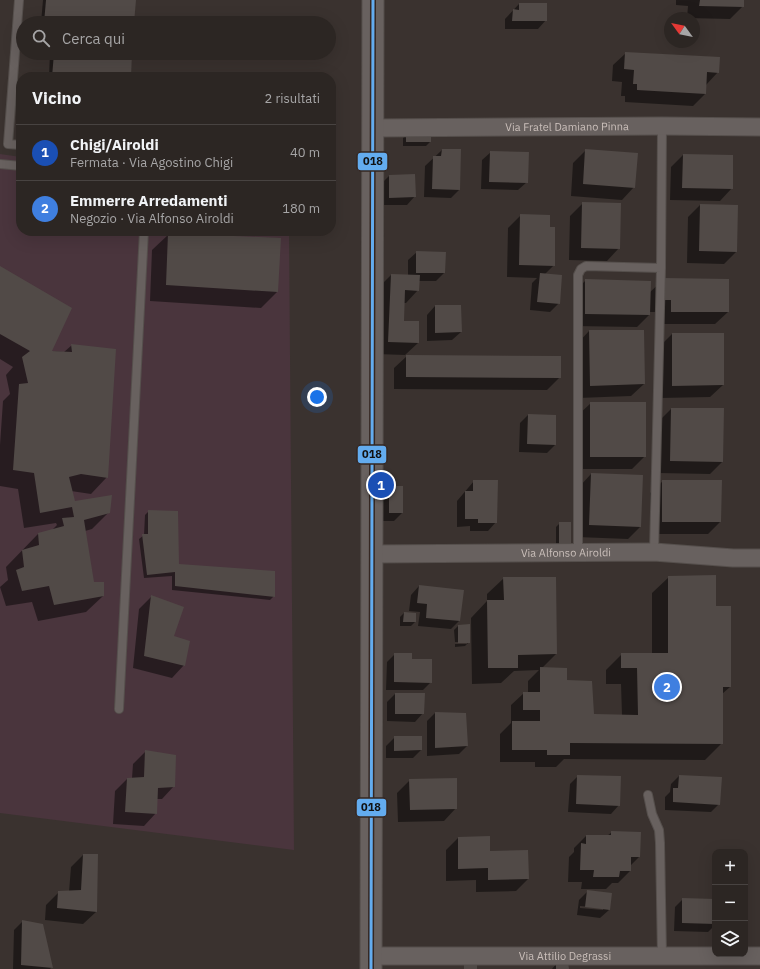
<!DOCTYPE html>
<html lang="it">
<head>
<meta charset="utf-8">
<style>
	body { margin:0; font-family:"IBM Plex Sans",sans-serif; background:#342e2b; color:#f1f3f6 }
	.controls { position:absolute; right:12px; bottom:12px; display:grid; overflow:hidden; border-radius:8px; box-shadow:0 4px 16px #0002 }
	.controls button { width:36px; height:36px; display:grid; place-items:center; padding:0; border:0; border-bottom:1px solid #484341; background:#2c2623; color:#f1f3f6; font:20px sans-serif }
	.compass { position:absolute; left:664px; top:12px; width:36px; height:36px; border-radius:50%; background:#2c2623; box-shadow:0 4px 16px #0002; rotate:303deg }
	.you { position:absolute; left:317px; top:397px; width:14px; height:14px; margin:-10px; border:3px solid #fff; border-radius:50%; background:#1a73e8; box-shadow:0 0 0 6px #1a73e833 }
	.badge { display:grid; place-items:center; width:26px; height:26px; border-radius:50%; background:#988e89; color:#fff; font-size:13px; font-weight:700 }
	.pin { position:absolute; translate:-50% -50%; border:2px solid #fff; box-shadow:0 1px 4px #0006 }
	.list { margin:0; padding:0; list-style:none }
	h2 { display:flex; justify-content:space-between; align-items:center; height:52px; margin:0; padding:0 16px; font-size:17px }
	h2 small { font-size:13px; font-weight:400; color:#a6a5a6 }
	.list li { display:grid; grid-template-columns:26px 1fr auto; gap:12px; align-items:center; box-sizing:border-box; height:56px; padding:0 16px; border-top:1px solid #484341 }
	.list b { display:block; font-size:15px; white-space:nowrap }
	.list p { margin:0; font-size:13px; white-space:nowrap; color:#a6a5a6 }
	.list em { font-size:13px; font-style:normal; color:#a6a5a6 }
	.icon { flex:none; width:22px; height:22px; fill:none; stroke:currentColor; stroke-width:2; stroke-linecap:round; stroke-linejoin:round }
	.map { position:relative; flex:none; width:760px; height:969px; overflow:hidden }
	.search { position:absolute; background:#2c2623; box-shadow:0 4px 16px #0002; left:16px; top:16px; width:320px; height:44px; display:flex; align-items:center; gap:10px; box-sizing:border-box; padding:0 14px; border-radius:22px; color:#a6a5a6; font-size:15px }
	.panel { position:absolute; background:#2c2623; box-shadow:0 4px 16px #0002; left:16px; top:72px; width:320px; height:164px; border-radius:16px }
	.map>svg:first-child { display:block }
	.green { fill:#4a353d }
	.shadow { fill:#0007; fill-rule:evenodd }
	.building { fill:#514a47 }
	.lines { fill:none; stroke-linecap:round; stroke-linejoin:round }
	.service-casing { stroke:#554f4c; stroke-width:10 }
	.minor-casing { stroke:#554f4c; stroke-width:19 }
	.tertiary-casing { stroke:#554f4c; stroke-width:23 }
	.service { stroke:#68615f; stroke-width:8 }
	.minor { stroke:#68615f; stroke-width:17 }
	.tertiary { stroke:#68615f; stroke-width:21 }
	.bus-1-casing { stroke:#352722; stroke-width:6 }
	.bus-1 { stroke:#63acef; stroke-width:3 }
	.labels { text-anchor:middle; stroke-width:4; stroke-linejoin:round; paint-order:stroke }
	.street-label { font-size:11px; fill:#cabfba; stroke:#352722 }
	.line-badge { stroke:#352722; stroke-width:1.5 }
	.pale-badge-label { font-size:11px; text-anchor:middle; font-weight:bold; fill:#111 }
</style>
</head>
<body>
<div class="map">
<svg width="760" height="969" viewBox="0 0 760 969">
	<rect width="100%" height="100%" fill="#3a322f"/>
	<path class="green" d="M0 154 21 157V231H289L294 850 0 813Z"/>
	<path class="shadow" d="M43 0H135L133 23H41Z
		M676 0H743V6L730 19 687 18 688 6 676 5Z
		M519 4 546 20 538 29H505V19Z
		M50 53H131L130 77H49Z
		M626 53 718 72 706 85 705 94 693 106 625 102V96H621L622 82 612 81 613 65Z
		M407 134H430V142L426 146H403V138Z
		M442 150 459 190 451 198 424 197 425 166Z
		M586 150 634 187 622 200 571 196 573 163Z
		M491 152 527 182 518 190 481 189 482 160Z
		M683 155 732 188 720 201 670 200 671 167Z
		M389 176 415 196 407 205H381V184Z
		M583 203 619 248 607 261 569 260 570 216Z
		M700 205 736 252 724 264 687 263 688 217Z
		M521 215 549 228 554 265 544 275 559 303 550 312 530 310 532 283 537 278 507 277 508 228Z
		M169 234 277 292 261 308 150 301 152 250Z
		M417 252 444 273 436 281H418V290L406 303H404L403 322 418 343 405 355 376 354 379 287 391 275H408V260Z
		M0 268 50 351 64 352 72 345 107 477 91 494 71 491 74 502 109 512 92 529 85 531 93 583 103 596 86 612 38 621 32 602 6 606 0 587 8 580 6 567 38 534 51 531 57 525 56 523 24 528 18 489 0 486V445L3 401 10 394 6 375 13 367 0 359Z
		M664 279 728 312 715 324H659V312H649V315L637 327 573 326V293L586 280 649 293Z
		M435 306 461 332 452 340 427 341V315Z
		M589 331 644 384 631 396 578 398 577 344Z
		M672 334 723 385 710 397 660 398V346Z
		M407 356 560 377 547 390 394 389V368Z
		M591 403 645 456 632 469H578V415Z
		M671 409 722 462 710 474 658 473 659 421Z
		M528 415 555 445 547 453 519 452 520 423Z
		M591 474 640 527 628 539 577 537 579 487Z
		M474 481 496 522 488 531H470V526L457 527V501Z
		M663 481H721L720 522 708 534H650V493Z
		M389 487H402V513L394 521H381V495Z
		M149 511 178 565 274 596 270 600 172 590V576L144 578 139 539 144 535 145 515Z
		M560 523 570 544 556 548V527Z
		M669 577 715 607 730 687 722 694V743L705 760 564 759 556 767H535V762H500V734L511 723V705L524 693H528V681L539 670 514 671 501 683 472 684 471 618 487 601V594L504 578 556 654 541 669 566 681 593 715H622L621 684H606V670L622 654H652V593Z
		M419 586 463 591 459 621 451 629 418 626 420 612 409 611 411 595Z
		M151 597 173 637 184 665 172 678 133 668 139 609Z
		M404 613 415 622 411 626H400V617Z
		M458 626H469V642L465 646 455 647V644H467V642H455L454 630Z
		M395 654 411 660 431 682 423 690H386L387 662Z
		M395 694 423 713 415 722 387 721V702Z
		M435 713 467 746 459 754 427 756V721Z
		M395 737 421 750 413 758H386V746Z
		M146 751 174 786 162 799H157L156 813 144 826 113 824 115 791 127 779 132 778 133 764Z
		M578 776 619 805 611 814 568 812 570 784Z
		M679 776 719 804 711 812 665 810V797L670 792 671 784Z
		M410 780 456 808 444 821 398 822 397 793Z
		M612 832 639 857 630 866V871L618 883H612L606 889H581L582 882H568L569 857 574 852V848L586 836H607Z
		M458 838 489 852 528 879 516 891 476 892V880L446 881V850Z
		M83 855 96 912 83 924 45 920 46 905 59 892H69L71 867Z
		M587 892 609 910 600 918 577 915 579 900ZM580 906 603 908V910L580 908Z
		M683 899 715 900V925L708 932 674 931 675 907Z
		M22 922 52 967 50 969H13L14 930Z
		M556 964 568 969H552Z"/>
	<path class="building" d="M46 0H136L134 23H44Z
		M700 0H744V7L699 6Z
		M519 3H547V21H512L513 9 519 10Z
		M625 52 720 57 719 73 707 72 706 94 637 90V84H633L634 70 624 69Z
		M54 53H132L131 77H52Z
		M406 133H431V142H406Z
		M442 149H461L460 190 432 189 433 156H441Z
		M585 149 638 153 635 188 583 184Z
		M490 151 529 152 528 183 489 182Z
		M683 154 733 155V189L682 188Z
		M415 174 416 197 389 198V175Z
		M582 202 621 203 620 249 581 248Z
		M700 204 738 205 737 252 699 251Z
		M520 214 550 215V227H555V266L519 265Z
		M168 233 281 238 278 292 166 285Z
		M416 251 446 252 445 273H416Z
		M0 266 72 308 52 351 72 352 71 344 116 349 108 478 81 474 69 477 75 501 112 495 110 513 84 520 94 582H104V596L54 605 49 586 22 591 16 570 24 567 22 550 39 545 38 533 64 526 62 518 74 517 72 507 40 513 34 473 13 470 19 384 28 383 22 357 30 351 0 334Z
		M540 273 562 275 560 304 537 302Z
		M391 274 420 275 419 291 405 290 404 321H419V343L388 342Z
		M663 278 729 279V312H671V300H663Z
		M585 279 651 281 650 315 585 314Z
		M435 305H461L462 332 435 333Z
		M589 330H644L645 384 590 386Z
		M672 333H724V385L672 386Z
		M406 355 561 356V378L406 377Z
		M590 402H646V457H590Z
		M671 408H724L723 462 670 461Z
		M528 414 556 415V445L527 444Z
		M591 473 643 475 641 527 589 525Z
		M473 480H498L497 523H478V519H465V491H473Z
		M662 480H722L721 522H662Z
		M389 486H403V513H389Z
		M148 510 178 511 179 564 275 571V597L175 586V572L147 575 142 534H148Z
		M559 522H571V545H559Z
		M716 575V606H731V687H723V744L570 743V755H547V750H512V721H540V710H523V692H540V667L567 668V680L592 681 594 714 638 715 637 668H621V653H668V576Z
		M503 577H556L557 654 518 655V668H488L487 600H504Z
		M419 585 464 590 460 621 426 618 427 604 417 603Z
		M151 595 184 607 174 636 190 641 185 666 144 656Z
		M404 612 416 613V622H403Z
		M470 624V643H458V625Z
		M394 653H412V659H432V683L394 682Z
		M395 693H425L424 714H395Z
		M435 712 466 713 468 746 435 748Z
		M394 736H422V750L394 751Z
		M145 750 176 755 175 787 158 788 157 814 125 812 127 778 144 777Z
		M577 775 621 776 620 806 576 804Z
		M679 775 722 777 720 805 673 802V788H678Z
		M457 778V809L410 810 409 779Z
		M611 831 641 832 640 857H631V871H620L619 877H593L594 870H580L581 843 586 844V835H611Z
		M490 836V851L528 850 529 879 488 880V868L458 869V837Z
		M83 854H98L97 912 57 908 58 891 81 890Z
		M587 890 612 893 610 910 585 907Z
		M682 898 715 899V924L682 923Z
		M22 920 43 924 53 968 21 965Z
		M568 962 569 969H556V963Z
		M464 964H477V969H464Z"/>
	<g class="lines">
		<g class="service-casing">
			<path id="service" d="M19 0 8 144 21 145
				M0 164 21 166
				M578 552V275L581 269 586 266 661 268
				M654 552 661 268 662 126
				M119 709 144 231
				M648 795 652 814 659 830 660 843 662 956"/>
		</g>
		<g class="minor-casing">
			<g id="minor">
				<path id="s1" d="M374 128 662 126 760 127"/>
				<path id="s2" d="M372 554 654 552 733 558H760"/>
				<path id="s3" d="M371 956H760"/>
			</g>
		</g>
		<g class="tertiary-casing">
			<path id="tertiary" d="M371 969 373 0"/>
		</g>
		<use href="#service" class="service"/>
		<use href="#minor" class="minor"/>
		<use href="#tertiary" class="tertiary"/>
		<g class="bus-1-casing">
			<path id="bus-1" d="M371 969 373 0"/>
		</g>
		<use href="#bus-1" class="bus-1"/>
	</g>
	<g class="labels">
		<g class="street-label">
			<text dy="4" stroke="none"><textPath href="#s1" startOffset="193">Via Fratel Damiano Pinna</textPath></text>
			<text dy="4" stroke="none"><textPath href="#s2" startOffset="194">Via Alfonso Airoldi</textPath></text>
			<text dy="4" stroke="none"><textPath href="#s3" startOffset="194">Via Attilio Degrassi</textPath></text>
		</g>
	</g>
	<g class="line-badge">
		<rect x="357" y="152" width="31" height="19" rx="4" fill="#63acef"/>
		<rect x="357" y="445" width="30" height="19" rx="4" fill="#63acef"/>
		<rect x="356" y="798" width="31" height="19" rx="4" fill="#63acef"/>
	</g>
	<g class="pale-badge-label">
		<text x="373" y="165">018</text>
		<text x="372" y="458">018</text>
		<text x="371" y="811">018</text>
	</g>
</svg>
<div class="controls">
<button>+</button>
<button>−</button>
<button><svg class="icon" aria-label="layers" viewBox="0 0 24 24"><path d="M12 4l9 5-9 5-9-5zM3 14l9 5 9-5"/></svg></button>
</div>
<svg class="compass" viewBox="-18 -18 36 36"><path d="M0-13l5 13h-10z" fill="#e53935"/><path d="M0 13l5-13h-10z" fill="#a6a5a6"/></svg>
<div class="you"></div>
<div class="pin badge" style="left:381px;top:485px;background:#1a4fb4">1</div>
<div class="pin badge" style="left:667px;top:687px;background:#3f7fe0">2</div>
<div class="search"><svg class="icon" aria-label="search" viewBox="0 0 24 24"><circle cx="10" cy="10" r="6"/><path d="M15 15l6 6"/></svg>Cerca qui</div>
<section class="panel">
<h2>Vicino<small>2 risultati</small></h2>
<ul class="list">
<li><span class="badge" style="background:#1a4fb4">1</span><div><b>Chigi/Airoldi</b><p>Fermata · Via Agostino Chigi</p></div><em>40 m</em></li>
<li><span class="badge" style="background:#3f7fe0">2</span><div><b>Emmerre Arredamenti</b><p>Negozio · Via Alfonso Airoldi</p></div><em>180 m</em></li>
</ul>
</section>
</div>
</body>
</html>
